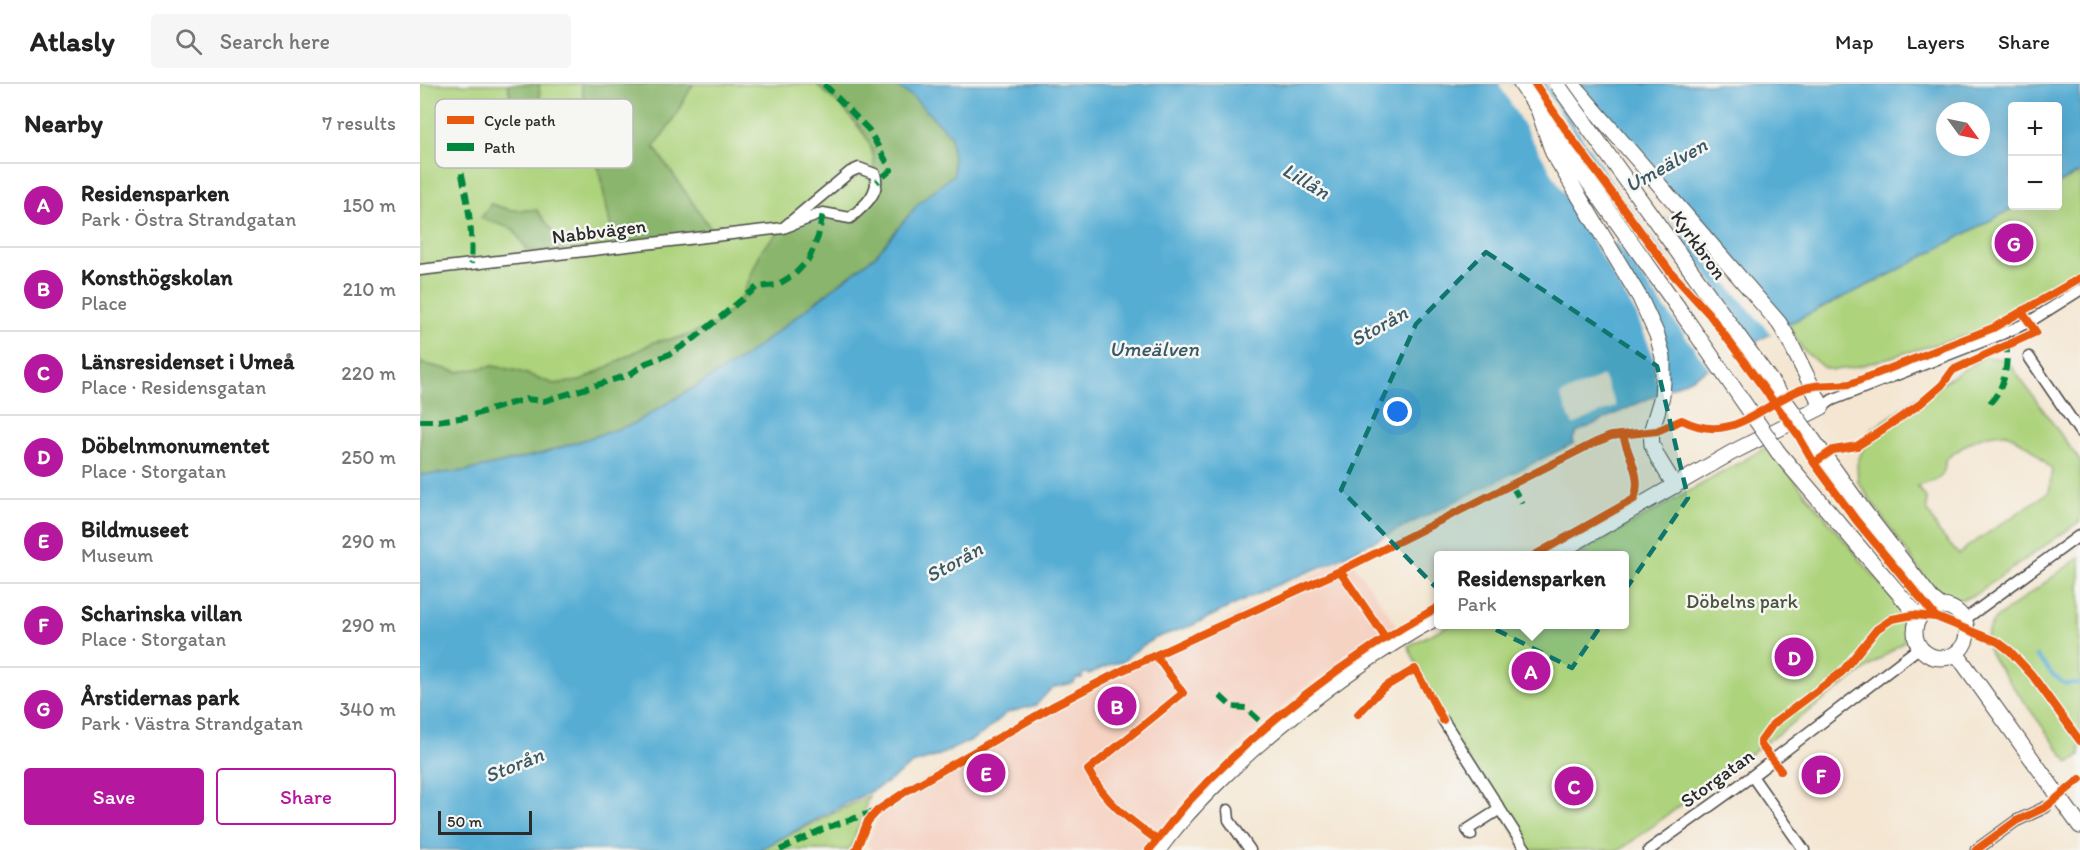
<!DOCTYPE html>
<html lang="en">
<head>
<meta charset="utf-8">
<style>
	body { margin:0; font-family:Itim,sans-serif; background:#f6f6f6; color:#222 }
	.controls { position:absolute; right:18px; top:18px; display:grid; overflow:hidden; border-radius:6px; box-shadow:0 6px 24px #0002 }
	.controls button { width:54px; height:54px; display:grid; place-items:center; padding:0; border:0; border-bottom:2px solid #e0e0e0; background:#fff; color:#222; font:30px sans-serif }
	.compass { position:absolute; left:1516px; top:18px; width:54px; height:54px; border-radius:50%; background:#fff; box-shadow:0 6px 24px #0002; rotate:123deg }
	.scale { position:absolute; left:18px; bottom:15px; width:94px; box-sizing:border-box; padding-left:6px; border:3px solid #2b2b2b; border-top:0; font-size:16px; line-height:21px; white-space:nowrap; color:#2b2b2b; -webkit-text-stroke:4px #f6f6f2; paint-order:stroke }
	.you { position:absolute; left:978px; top:328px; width:21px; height:21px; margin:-15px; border:4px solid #fff; border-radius:50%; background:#1a73e8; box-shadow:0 0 0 9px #1a73e833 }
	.badge { display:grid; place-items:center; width:39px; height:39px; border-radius:50%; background:#b5179e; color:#fff; font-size:20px; font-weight:700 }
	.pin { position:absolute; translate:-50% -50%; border:3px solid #fff; box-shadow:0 2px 6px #0006 }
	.popup { position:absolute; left:1014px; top:467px; width:195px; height:78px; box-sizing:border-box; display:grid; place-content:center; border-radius:6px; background:#fff; filter:drop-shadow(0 2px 4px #0005); font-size:20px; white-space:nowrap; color:#767676 }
	.popup b { font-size:22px; color:#222 }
	.popup::after { content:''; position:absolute; left:50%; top:100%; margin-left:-12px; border:12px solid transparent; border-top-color:#fff }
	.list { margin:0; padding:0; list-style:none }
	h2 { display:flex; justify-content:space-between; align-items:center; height:78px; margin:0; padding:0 24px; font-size:26px }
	h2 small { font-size:20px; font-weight:400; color:#767676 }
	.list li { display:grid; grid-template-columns:39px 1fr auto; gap:18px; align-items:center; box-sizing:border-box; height:84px; padding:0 24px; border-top:2px solid #e0e0e0 }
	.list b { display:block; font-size:22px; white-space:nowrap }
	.list p { margin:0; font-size:20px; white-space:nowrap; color:#767676 }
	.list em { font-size:20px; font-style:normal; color:#767676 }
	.actions { display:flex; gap:12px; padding:18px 24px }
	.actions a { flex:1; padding:14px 0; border:2px solid #b5179e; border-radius:6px; text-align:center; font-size:21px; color:#b5179e }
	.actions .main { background:#b5179e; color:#fff }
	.icon { flex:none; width:33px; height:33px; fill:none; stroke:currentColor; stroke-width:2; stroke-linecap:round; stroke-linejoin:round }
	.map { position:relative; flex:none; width:1660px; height:766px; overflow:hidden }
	header { display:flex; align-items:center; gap:36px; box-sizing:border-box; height:84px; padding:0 30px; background:#fff; border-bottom:2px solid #e0e0e0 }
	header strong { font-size:28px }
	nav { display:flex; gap:33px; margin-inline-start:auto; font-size:21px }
	.search { width:420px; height:54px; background:#f6f6f6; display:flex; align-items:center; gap:15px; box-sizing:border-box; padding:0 21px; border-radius:6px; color:#767676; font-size:22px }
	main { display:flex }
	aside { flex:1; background:#fff }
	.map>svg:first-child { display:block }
	.built { fill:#f5d2c2 }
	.green { fill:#add37c; stroke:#6c7f54; stroke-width:1.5; fill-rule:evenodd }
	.forest { fill:#8ab56c; stroke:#5a704c; stroke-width:1.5 }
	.water { fill:#57add4; stroke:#416c80; stroke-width:1.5; fill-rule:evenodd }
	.pier { fill:#f4e6d1 }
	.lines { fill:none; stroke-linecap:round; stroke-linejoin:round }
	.stream { stroke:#57add4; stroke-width:4 }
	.street-casing { stroke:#494744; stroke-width:13 }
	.secondary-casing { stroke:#494744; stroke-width:17 }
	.street { stroke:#fff; stroke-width:10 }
	.secondary { stroke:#fff; stroke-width:15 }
	.secondary-bridge-casing { stroke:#494744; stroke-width:17; stroke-linecap:butt }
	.secondary-bridge { stroke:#fff; stroke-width:15 }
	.quiet { stroke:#00873e; stroke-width:6; stroke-dasharray:12 6; stroke-linecap:butt }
	.cycleway-casing { stroke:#f6f6f2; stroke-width:11 }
	.cycleway { stroke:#e8590c; stroke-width:8 }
	.marked { fill:#0f766e; fill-opacity:0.2; stroke:#0f766e; stroke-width:4.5; stroke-dasharray:12 8; stroke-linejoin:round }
	.labels { text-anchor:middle; stroke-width:5; stroke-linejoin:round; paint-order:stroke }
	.street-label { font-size:20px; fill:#2b2b2b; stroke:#f6f6f2 }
	.park-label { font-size:20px; fill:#4c553f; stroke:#f6f6f2 }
	.water-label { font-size:21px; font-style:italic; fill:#3a5866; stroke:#f6f6f2 }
	.key { fill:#f6f6f2; stroke:#b9b9b6; stroke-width:1.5 }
	.key-label { font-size:16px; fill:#2b2b2b }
</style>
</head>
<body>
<header>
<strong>Atlasly</strong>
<div class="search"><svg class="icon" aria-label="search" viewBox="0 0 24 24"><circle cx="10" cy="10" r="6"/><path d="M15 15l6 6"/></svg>Search here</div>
<nav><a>Map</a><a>Layers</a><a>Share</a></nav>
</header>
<main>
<aside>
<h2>Nearby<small>7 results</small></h2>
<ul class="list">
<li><span class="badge">A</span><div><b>Residensparken</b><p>Park · Östra Strandgatan</p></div><em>150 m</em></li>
<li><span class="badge">B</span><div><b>Konsthögskolan</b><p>Place</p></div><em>210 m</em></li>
<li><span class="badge">C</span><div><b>Länsresidenset i Umeå</b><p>Place · Residensgatan</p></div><em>220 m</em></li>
<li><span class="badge">D</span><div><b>Döbelnmonumentet</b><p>Place · Storgatan</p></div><em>250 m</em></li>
<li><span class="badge">E</span><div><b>Bildmuseet</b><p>Museum</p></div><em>290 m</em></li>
<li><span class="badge">F</span><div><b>Scharinska villan</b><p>Place · Storgatan</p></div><em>290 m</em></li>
<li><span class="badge">G</span><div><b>Årstidernas park</b><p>Park · Västra Strandgatan</p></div><em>340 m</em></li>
</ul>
<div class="actions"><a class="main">Save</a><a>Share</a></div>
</aside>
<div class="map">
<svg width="1660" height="766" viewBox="0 0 1660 766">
	<rect width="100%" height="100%" fill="#f6f6f2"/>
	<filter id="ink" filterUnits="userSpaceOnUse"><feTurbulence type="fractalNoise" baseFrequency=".0167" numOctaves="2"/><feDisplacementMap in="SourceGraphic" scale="12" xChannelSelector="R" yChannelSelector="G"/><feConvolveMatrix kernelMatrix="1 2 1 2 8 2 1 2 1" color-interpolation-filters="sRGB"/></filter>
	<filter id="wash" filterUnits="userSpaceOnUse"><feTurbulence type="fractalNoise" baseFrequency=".008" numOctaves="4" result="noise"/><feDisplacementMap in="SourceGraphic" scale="24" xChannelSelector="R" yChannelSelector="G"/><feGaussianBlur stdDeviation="1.35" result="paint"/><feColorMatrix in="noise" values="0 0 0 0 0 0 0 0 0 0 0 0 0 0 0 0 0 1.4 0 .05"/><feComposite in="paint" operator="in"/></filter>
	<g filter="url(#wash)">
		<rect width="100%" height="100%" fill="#f4e6d1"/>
		<path class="built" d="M928 472 978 543 882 605 766 713 726 766H451L447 760 464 720 534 678Z"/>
		<path class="green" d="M0 0H88L93 28 118 53 121 36 119 0H161L195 163 233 63 252 37 273 0H396L424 25 450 58 456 75 455 90 443 123 332 192 321 215 296 240 263 253 234 258 161 297 134 300 98 287 73 282 39 288 0 279ZM71 120 90 126 108 167 93 145Z
			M1660 88V192L1573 244 1432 284 1412 286 1403 283 1383 266 1368 240 1471 190 1597 122H1638V100Z
			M1565 273 1582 275 1592 283 1660 377V437L1554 511C1537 518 1526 519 1512 504L1438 398 1437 380 1450 347 1495 315ZM1586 349 1610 363 1632 386C1630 394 1631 400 1629 408L1547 463 1539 471 1519 448 1507 425V415L1497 402C1512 396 1526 399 1525 376 1548 359 1557 350 1586 349Z
			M1347 363 1477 520 1480 526V533L1487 547 1483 558 1200 766H1106L1023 636 988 562 1029 541 1204 540V472L1157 471Z
			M1660 473V671L1649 679 1575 578C1563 559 1562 554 1575 535Z
			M449 712 431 763 428 766H339Z"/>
		<path class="forest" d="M88 0H119L121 36 118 53 102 46 93 28Z
			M161 0H273L252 37 234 63 296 152 195 163Z
			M396 0H472L492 12 531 52 534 90 498 120 456 171 323 274 213 340 120 370 46 387 0 391V279L39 288 73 282 98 287 134 300 161 297 234 258 263 253 296 240 321 215 342 165 363 144 403 129 430 134C443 124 445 120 450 104 467 57 428 29 396 0Z
			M71 120 90 126H117L140 157 143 166 108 167 93 145 61 134Z"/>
		<path class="water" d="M472 0H1660V88L1638 100V22H1592V122H1597L1471 190 1368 240 1270 295 1157 348 1153 355 1154 359 910 479 845 506 771 542 735 554 711 570 703 578 692 580 669 590 663 589 662 594H657L653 599 635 603 629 607 616 621 587 629 562 650 552 656 515 673 492 680 468 698 339 766H0V391L46 387 120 370 213 340 323 274 456 171 498 120 534 90 531 52 492 12ZM1525 27H1561V63H1525Z"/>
		<path class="pier" d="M1079 0H1122L1213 136 1267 202 1200 110 1126 0H1156L1369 243 1353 252 1245 130 1337 262 1291 287 1196 158 1192 160 1243 260 1236 301 1233 271 1216 230Z
			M1183 292 1196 322 1153 341 1140 311Z"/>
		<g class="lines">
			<path class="stream" d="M1616 571 1633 591 1645 600 1660 599"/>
		</g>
	</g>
	<g filter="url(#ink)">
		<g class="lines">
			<g class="street-casing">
				<path id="street" d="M0 186 363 144 403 129 430 134C443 123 461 109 455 90L439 84 430 88 363 144
					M1609 273 1660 348
					M1402 323 1412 316 1584 249 1609 238 1660 206
					M1544 536 1660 451
					M1023 636 1106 766
					M1332 692 1384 766
					M808 726 809 736 830 766
					M1051 751 1047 746 1080 725
					M1229 766 1332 692 1500 563
					M1556 766 1596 737 1626 723"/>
			</g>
			<g class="secondary-casing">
				<path id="secondary" d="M1101 0 1162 89 1257 222
					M1118 25 1133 69 1220 214 1237 251 1243 273V298L1242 312 1231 348 1232 361 1238 374 1255 402
					M1386 346 1444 427 1511 514 1521 522
					M1358 368 1492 525 1497 538
					M1132 472 1311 369 1402 323 1367 252 1359 239 1152 0
					M1495 548a26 26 0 1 1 52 0a26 26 0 1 1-52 0Z
					M1536 569 1660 742
					M738 766C765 729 798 697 832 666 890 615 950 570 1018 533"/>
			</g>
			<use href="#street" class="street"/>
			<use href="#secondary" class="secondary"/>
			<g class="secondary-bridge-casing">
				<path id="secondary-bridge" d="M1137 0 1386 346
					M1257 222 1358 368"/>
			</g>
			<use href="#secondary-bridge" class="secondary-bridge"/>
			<path class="quiet" d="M404 0 449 46 471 86 457 98
				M34 54C43 96 54 137 51 180
				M1570 319C1586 302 1587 283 1587 261
				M0 337H17L46 333 106 315 124 317 209 291 226 279 250 270 275 254 337 203 357 201 375 190 389 175 398 153 403 129
				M1092 402 1102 419
				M800 612 812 623 826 624 841 638
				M360 766 403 745 453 728"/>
			<g class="cycleway-casing">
				<path id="cycleway" d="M1115 0 1150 52 1249 186 1289 230 1378 351 1394 379 1436 436 1516 533
					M1394 379 1413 366 1437 362 1456 350 1500 320 1522 301 1533 286 1616 248 1602 228
					M1113 472 1214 415C1223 393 1208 372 1203 351
					M920 487 965 553
					M736 572 763 609 668 686C685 718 708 735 737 756
					M938 630 963 604 995 585 1023 636
					M1361 687 1341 661V657L1353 640 1422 588 1457 545 1472 535 1493 531 1516 533 1578 558 1590 567 1612 591 1660 657
					M436 766 448 737 458 726 488 706 635 621 703 586 920 487 1174 359 1191 352 1237 347 1262 336C1311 361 1338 323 1380 306 1396 299 1413 302 1430 300L1573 244 1660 194
					M729 766C743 750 755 732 770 716 841 640 927 573 1018 523
					M1556 766 1596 737 1626 723 1660 695"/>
			</g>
			<use href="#cycleway" class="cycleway"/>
		</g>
	</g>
	<path class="marked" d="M1066 168 1237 282 1268 414 1152 584 1039 527 921 406 996 240Z"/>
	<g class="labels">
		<g class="street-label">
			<text transform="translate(179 147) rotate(-7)" y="7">Nabbvägen</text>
			<text transform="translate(1279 161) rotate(54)" y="7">Kyrkbron</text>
			<text transform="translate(1297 694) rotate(-36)" y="7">Storgatan</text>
		</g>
		<g class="park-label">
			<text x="1322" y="524">Döbelns park</text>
		</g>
		<g class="water-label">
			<text transform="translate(1246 81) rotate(-29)" y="7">Umeälven</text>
			<text transform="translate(886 97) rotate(31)" y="7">Lillån</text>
			<text transform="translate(959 242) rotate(-29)" y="7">Storån</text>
			<text x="734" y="272">Umeälven</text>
			<text transform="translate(534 478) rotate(-29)" y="7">Storån</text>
			<text transform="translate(94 681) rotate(-22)" y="7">Storån</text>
		</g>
	</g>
	<rect x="15" y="15" width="198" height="69" rx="9" class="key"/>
	<rect x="27" y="32" width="27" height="8" fill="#e8590c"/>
	<rect x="27" y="59" width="27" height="8" fill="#00873e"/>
	<g class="key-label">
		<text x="64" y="42">Cycle path</text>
		<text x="64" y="69">Path</text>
	</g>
</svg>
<div class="controls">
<button>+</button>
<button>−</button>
</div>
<svg class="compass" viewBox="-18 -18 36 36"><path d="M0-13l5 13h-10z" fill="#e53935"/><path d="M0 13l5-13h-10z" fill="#767676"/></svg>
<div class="scale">50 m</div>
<div class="you"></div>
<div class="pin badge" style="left:1111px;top:587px">A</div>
<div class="popup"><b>Residensparken</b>Park</div>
<div class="pin badge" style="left:697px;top:622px">B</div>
<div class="pin badge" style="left:1154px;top:702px">C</div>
<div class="pin badge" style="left:1374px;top:573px">D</div>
<div class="pin badge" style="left:566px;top:689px">E</div>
<div class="pin badge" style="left:1401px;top:691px">F</div>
<div class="pin badge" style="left:1594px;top:159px">G</div>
</div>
</main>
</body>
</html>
